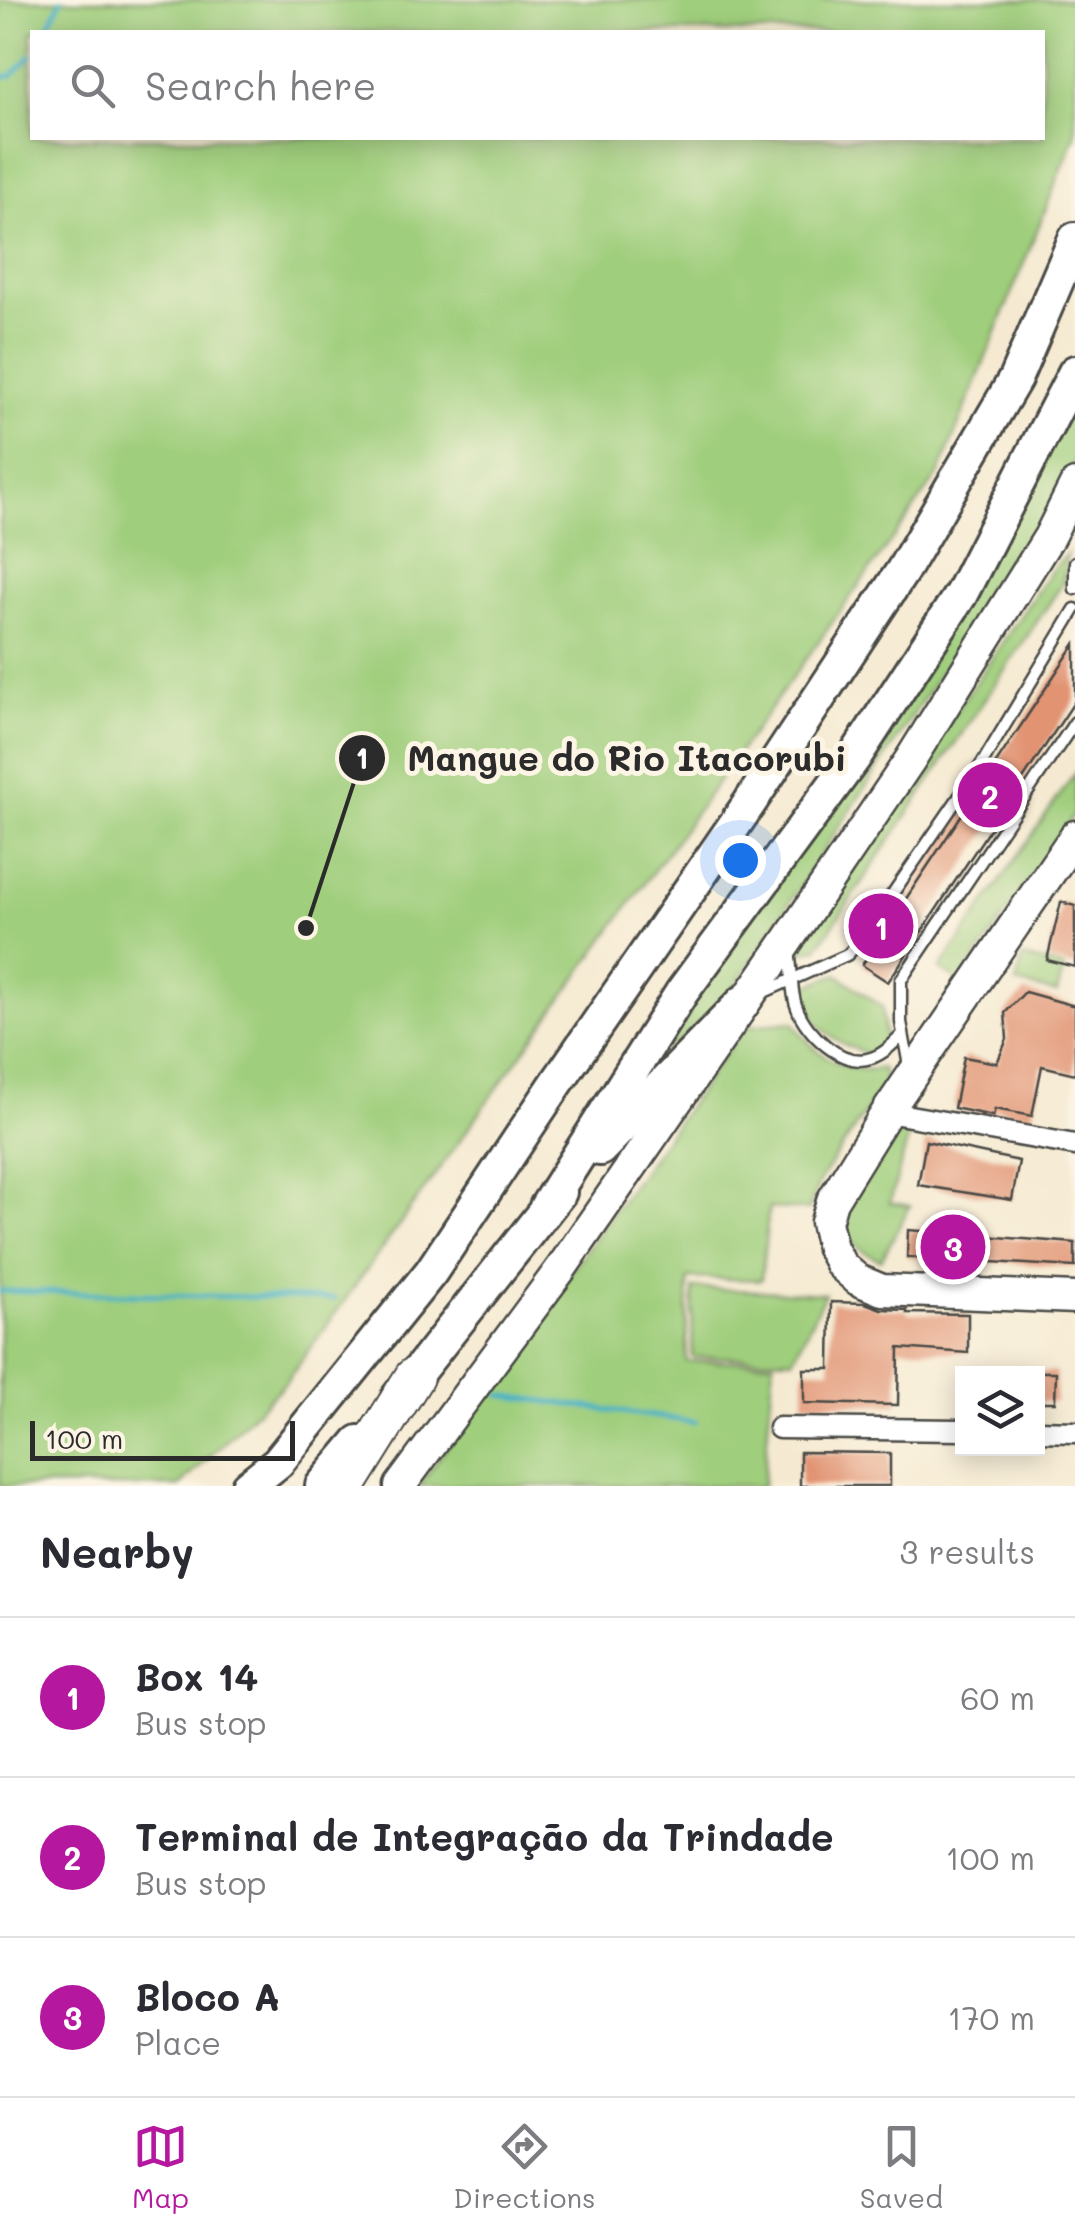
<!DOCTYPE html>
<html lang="en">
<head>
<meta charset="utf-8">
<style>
	body { margin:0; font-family:Mali,sans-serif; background:#f2f2f3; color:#2b2b33 }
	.controls { position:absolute; right:30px; bottom:30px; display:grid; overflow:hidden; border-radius:0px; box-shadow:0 5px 25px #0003 }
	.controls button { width:90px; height:90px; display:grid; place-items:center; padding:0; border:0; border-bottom:2px solid #e1e1e2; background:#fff; color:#2b2b33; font:50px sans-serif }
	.scale { position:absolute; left:30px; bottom:25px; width:265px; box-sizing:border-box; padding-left:10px; border:5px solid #2b2b2b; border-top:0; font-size:28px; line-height:35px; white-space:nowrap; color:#2b2b2b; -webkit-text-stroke:8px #fcf5e5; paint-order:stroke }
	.you { position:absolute; left:740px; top:860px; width:35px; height:35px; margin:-25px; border:8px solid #fff; border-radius:50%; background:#1a73e8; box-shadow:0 0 0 15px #1a73e833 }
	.badge { display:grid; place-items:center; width:65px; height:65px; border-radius:50%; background:#b5179e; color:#fff; font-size:32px; font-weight:700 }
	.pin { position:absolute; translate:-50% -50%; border:5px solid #fff; box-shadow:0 2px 10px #0006 }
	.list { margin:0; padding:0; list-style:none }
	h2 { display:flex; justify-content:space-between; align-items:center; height:130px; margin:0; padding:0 40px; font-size:42px }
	h2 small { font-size:32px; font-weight:400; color:#7c7c81 }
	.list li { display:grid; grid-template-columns:65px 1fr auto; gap:30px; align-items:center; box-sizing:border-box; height:160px; padding:0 40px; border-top:2px solid #e1e1e2 }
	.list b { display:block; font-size:38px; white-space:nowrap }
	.list p { margin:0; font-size:32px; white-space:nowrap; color:#7c7c81 }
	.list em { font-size:32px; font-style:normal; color:#7c7c81 }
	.icon { flex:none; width:55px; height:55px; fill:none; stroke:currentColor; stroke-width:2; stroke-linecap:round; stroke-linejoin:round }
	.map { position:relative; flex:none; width:1075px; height:1486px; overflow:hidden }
	.search { position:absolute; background:#fff; box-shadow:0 5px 25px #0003; left:30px; right:30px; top:30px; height:110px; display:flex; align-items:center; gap:25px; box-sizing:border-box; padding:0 35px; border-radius:0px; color:#7c7c81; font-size:38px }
	.sheet { height:610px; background:#fff }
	nav { display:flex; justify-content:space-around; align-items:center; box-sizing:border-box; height:140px; border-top:2px solid #e1e1e2; background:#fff; font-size:28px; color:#7c7c81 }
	nav a { display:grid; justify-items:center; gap:5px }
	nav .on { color:#b5179e }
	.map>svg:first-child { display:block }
	.green { fill:#9fce7c; stroke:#657c54; stroke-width:2.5; fill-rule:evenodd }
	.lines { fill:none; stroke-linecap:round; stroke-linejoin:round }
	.stream { stroke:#48b2c6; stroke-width:5 }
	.building { fill:#e19372 }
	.lane-casing { stroke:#494844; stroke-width:15 }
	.street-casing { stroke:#494844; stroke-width:25 }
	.secondary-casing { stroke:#494844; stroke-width:35 }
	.primary-casing { stroke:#494844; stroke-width:38 }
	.highway-casing { stroke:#494844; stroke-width:42 }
	.lane { stroke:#fff; stroke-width:10 }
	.street { stroke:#fff; stroke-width:20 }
	.secondary { stroke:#fff; stroke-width:30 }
	.primary { stroke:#fff; stroke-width:32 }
	.highway { stroke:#fff; stroke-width:38 }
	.leader { fill:none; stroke:#2b2b2b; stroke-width:4 }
	.callout-dot { fill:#2b2b2b; stroke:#fcf5e5; stroke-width:4 }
	.mark-label { font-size:30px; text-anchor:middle; font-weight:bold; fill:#fff }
	.callout-label { font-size:35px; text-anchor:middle; font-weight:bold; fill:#2b2b2b; stroke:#fcf5e5; stroke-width:10; stroke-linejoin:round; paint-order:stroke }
</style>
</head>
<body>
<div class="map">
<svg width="1075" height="1486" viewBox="0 0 1075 1486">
	<rect width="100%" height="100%" fill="#fcf5e5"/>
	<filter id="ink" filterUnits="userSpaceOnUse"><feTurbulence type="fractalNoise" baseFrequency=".01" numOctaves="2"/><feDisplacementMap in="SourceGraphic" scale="20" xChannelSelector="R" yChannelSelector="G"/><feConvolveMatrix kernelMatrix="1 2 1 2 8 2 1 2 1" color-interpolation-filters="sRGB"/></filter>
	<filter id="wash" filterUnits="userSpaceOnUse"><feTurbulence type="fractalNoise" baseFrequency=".0048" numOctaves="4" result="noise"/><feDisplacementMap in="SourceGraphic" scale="40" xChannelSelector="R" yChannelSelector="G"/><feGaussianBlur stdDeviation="2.25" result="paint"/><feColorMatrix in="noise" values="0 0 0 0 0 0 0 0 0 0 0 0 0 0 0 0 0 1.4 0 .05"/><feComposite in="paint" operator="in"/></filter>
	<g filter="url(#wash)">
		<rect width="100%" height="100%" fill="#f5ead1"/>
		<path class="green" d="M0 0H1075V136L939 474 286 1382 180 1486H0ZM32 32H1042V138H32Z
			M1075 416V459L1047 512 728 996 663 1056 721 952 1064 417Z
			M1067 554 1063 583 817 949 791 953 1051 571Z
			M1075 773V813L960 982 940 969Z
			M1023 957 1064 968 1057 993 1016 983Z
			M837 974 882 1007 885 1043 869 1054C835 1044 806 1024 801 988Z
			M793 1022C813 1053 844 1076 882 1068L886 1081 820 1180 809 1210 769 1208 761 1280 688 1278 686 1361 774 1362 763 1486H419L745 1026Z
			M911 1128 890 1203 910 1206 881 1260C867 1254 849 1246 845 1230 838 1205 887 1132 911 1128Z
			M693 1288 825 1294 793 1359 692 1357Z"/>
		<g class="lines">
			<path class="stream" d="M46 32 61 0
				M0 77 11 76 32 55
				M0 1291 335 1299
				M500 1395 695 1422"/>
		</g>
		<g id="blocks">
			<path class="building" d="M1075 644V701L888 982 862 965Z
				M1061 902 1075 906V967L1047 960Z
				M1025 992 1075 1006V1074L1042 1066 1032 1116 995 1109 993 1116 954 1108 964 1057 997 1063 1007 1039 1005 1013Z
				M926 1141 1019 1161 1012 1200 918 1185Z
				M908 1230 1075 1243V1267L907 1257Z
				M831 1302 865 1303 881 1309 907 1310V1313L968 1314V1353L899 1348 898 1405 804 1403V1369H830Z
				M1038 1372H1056L1055 1402H1038Z
				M800 1452 890 1453V1486H800Z"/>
		</g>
	</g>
	<g filter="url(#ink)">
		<use href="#blocks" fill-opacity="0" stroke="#494844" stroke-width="2.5"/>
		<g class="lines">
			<g class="lane-casing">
				<path id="lane" d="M1075 562V589
					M789 953C793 970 790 992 797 1008 806 1033 842 1068 871 1058 884 1054 894 1043 903 1034
					M762 993 847 955 858 944 981 765 1075 609
					M909 1066 901 1022V980L1075 722"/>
			</g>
			<g class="street-casing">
				<path id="street" d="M887 1112 1075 1145
					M779 1428 962 1430
					M1038 1431 1075 1432"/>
			</g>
			<g class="secondary-casing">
				<path id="secondary" d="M1075 836 887 1112 832 1201 826 1222 832 1248 841 1265 858 1280 882 1290 1075 1298
					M400 1486 560 1270 786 943 910 760 1049 537 1075 485"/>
			</g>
			<g class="primary-casing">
				<path id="primary" d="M600 1149 743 1002
					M546 1207 682 992 854 758 961 594 1075 372
					M398 1397 560 1192
					M248 1486 278 1462 431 1272 556 1084 749 804 903 570 1015 379 1075 239
					M322 1486 359 1442"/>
			</g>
			<g class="highway-casing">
				<path id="highway" d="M346 1486 414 1377"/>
			</g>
			<use href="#lane" class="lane"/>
			<use href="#street" class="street"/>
			<use href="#secondary" class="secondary"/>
			<use href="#primary" class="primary"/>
			<use href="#highway" class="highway"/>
		</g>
	</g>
	<path class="leader" d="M306 928L362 758"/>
	<g class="callout-dot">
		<circle cx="306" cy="928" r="10"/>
		<circle cx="362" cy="758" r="25"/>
	</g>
	<g class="mark-label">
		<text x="362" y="769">1</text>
	</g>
	<g class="callout-label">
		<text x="627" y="771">Mangue do Rio Itacorubi</text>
	</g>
</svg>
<div class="controls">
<button><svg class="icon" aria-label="layers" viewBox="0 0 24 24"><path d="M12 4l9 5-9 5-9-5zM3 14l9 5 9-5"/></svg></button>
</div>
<div class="scale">100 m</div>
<div class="you"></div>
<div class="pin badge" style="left:881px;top:926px">1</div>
<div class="pin badge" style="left:990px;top:795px">2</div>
<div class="pin badge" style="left:953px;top:1247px">3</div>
<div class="search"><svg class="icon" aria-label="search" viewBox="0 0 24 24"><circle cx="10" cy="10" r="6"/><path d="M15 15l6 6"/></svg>Search here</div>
</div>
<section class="sheet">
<h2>Nearby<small>3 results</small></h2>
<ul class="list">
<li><span class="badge">1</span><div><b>Box 14</b><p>Bus stop</p></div><em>60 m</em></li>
<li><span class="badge">2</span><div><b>Terminal de Integração da Trindade</b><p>Bus stop</p></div><em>100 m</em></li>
<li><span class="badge">3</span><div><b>Bloco A</b><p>Place</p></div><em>170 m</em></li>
</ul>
</section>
<nav>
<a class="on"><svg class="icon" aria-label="map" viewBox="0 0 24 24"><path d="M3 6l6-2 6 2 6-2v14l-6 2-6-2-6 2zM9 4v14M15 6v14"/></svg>Map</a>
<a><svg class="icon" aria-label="directions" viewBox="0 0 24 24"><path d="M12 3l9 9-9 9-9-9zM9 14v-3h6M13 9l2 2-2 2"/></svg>Directions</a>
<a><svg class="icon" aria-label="saved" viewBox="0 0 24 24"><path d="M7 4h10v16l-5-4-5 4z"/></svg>Saved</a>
</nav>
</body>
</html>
